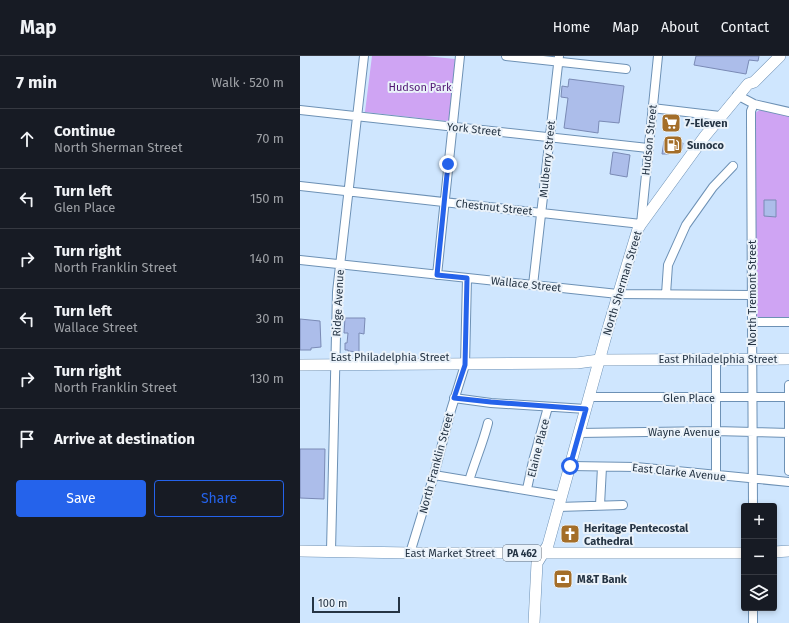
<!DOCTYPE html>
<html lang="en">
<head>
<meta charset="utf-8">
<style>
	body { margin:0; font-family:"Fira Sans",sans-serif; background:#242831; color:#f1f3f6 }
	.controls { position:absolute; right:12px; bottom:12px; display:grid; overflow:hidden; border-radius:4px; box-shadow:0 2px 6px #0003 }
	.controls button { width:36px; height:36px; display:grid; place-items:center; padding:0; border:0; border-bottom:1px solid #363941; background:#171b24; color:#f1f3f6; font:20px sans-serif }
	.scale { position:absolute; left:12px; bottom:10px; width:88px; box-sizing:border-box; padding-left:4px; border:2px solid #253444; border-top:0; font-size:11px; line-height:14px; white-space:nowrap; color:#253444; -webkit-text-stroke:3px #eaf2fa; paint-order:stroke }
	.stop { position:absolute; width:12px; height:12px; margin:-9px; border:3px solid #2563eb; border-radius:50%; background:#fff }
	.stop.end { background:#2563eb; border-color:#fff; box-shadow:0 1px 4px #0008 }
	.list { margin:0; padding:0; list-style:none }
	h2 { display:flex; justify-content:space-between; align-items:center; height:52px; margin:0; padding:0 16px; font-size:17px }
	h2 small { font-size:13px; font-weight:400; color:#9ea1a6 }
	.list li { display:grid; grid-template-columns:26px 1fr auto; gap:12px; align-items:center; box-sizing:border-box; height:60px; padding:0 16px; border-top:1px solid #363941 }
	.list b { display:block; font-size:15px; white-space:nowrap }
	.list p { margin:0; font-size:13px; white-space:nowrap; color:#9ea1a6 }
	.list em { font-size:13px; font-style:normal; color:#9ea1a6 }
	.actions { display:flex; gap:8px; padding:12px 16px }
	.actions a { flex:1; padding:9px 0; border:1px solid #2563eb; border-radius:4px; text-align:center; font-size:14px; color:#2563eb }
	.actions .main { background:#2563eb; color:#fff }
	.icon { flex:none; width:22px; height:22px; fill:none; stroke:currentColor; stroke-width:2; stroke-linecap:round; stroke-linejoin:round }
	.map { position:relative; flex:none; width:489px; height:567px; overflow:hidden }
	header { display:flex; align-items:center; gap:24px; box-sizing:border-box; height:56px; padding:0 20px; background:#171b24; border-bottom:1px solid #363941 }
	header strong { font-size:19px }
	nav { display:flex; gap:22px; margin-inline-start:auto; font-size:14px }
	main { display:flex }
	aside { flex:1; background:#171b24 }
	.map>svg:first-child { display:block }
	.green { fill:#cfa4f3 }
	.building { fill:#acbdea; stroke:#7a8ab5 }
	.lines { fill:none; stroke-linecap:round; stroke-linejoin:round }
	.minor-casing { stroke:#6d91b5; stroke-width:10 }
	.major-casing { stroke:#6d91b5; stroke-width:12 }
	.minor { stroke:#fff; stroke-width:8 }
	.major { stroke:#fff; stroke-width:11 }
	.route { stroke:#2563eb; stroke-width:5 }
	.labels { text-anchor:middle; stroke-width:4; stroke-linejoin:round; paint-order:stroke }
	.shield { fill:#eaf2fa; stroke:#606d7b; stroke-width:1 }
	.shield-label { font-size:10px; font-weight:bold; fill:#253444 }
	.park-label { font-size:11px; fill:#511773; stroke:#eaf2fa }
	.poi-label { font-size:11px; font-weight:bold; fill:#253444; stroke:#eaf2fa; text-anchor:start }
	.street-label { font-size:11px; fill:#253444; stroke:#eaf2fa }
</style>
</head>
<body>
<header>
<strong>Map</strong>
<nav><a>Home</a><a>Map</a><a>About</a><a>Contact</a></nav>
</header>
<main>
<aside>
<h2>7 min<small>Walk · 520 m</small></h2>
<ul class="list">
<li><svg class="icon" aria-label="ahead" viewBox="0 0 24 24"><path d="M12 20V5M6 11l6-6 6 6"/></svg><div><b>Continue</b><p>North Sherman Street</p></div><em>70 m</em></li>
<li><svg class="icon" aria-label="left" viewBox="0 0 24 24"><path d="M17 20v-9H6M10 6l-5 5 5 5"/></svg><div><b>Turn left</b><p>Glen Place</p></div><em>150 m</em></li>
<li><svg class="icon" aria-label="right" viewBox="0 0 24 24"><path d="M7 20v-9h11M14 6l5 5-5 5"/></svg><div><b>Turn right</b><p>North Franklin Street</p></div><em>140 m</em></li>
<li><svg class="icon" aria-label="left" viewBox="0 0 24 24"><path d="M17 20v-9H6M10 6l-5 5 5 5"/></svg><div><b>Turn left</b><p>Wallace Street</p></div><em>30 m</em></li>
<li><svg class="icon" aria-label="right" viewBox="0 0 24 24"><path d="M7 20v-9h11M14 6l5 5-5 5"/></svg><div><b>Turn right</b><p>North Franklin Street</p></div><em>130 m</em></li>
<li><svg class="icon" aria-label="arrive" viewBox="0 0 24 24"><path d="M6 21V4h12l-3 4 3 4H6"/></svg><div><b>Arrive at destination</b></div></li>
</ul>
<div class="actions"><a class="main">Save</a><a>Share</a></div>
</aside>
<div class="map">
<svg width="489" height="567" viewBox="0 0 489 567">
	<rect width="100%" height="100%" fill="#cfe6fe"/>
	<path class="green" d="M72 0H125L155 3 150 64 147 65 65 56Z
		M461 53 489 60V263H456L455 57Z"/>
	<path class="building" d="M396 0H459L458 5 449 4 446 18 394 9Z
		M269 23 324 30 319 67 299 65 298 77 264 72 268 42 261 41 262 30 268 31Z
		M365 60 379 62 378 73 363 71Z
		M364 85 383 87 382 93 370 92 369 98H362Z
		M313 96 330 99 327 121 310 118Z
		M464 144H476V161L464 160Z
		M45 262H65L64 278 59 277V296L48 295V294H45V287H47L48 277H44Z
		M0 263 20 265 21 291 11 292V294H0Z
		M0 393H25L24 443 0 442Z"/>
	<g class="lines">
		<g class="minor-casing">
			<path id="minor" d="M206 0 326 13
				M437 39 454 48 489 56
				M352 52 420 60
				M0 54 348 92
				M0 130 341 168 358 0
				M0 204 318 238 452 239
				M137 219 160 0
				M233 229 259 0
				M366 238 368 209 386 169 413 131 433 110
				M452 266H489
				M489 329V415
				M289 341H489
				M154 342 191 347 286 353
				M279 377 415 375 489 377
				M270 410 336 411 489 426
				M134 419 261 440
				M416 419V303
				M169 425C175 405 183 387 188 367
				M227 433 233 405 248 351
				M300 449 302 411
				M453 450 451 66V55L454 48
				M258 451 323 449
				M31 495 37 236 64 0
				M110 497 134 419 151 354 165 309 167 222
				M453 567V552"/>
		</g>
		<g class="major-casing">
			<path id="major" d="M0 309 277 307 299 304 489 303
				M0 495 110 497H444
				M474 496 489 495
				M234 567 237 507 248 489 309 269 338 173 341 168 405 80 448 28 454 26 480 0"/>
		</g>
		<use href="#minor" class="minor"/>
		<use href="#major" class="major"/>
	</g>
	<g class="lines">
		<path class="route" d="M148 108 137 219 167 222 165 309 154 342 191 346 286 353 270 410"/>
	</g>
	<defs>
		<g id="supermarket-square" transform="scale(1)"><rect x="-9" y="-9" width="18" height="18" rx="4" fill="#a46e29" stroke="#eaf2fa"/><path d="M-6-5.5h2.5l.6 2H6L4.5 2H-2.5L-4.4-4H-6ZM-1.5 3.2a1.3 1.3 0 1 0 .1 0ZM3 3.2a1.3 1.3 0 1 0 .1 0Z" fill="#fff"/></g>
		<g id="fuel-square" transform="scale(1)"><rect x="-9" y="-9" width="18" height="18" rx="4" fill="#a46e29" stroke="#eaf2fa"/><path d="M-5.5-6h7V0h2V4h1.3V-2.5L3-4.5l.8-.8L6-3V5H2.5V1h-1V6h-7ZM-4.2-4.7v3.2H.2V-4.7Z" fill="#fff"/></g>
		<g id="church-square" transform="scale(1)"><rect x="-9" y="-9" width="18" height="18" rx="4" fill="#a46e29" stroke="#eaf2fa"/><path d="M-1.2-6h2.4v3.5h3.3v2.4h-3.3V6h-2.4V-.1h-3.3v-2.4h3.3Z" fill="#fff"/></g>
		<g id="bank-square" transform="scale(1)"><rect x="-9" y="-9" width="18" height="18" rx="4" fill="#a46e29" stroke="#eaf2fa"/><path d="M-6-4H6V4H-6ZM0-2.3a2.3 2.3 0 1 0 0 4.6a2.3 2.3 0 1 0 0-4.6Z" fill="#fff"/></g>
	</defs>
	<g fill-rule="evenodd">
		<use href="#supermarket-square" x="371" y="67"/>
		<use href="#fuel-square" x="373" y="89"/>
		<use href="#church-square" x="270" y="478"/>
		<use href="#bank-square" x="263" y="523"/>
	</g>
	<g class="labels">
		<rect class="shield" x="203" y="489" width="38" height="16" rx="3"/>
		<g class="shield-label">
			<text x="222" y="501">PA 462</text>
		</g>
		<g class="park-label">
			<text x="120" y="35">Hudson Park</text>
		</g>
		<g class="poi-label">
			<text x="385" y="71">7-Eleven</text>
			<text x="387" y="93">Sunoco</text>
			<text x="284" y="476">Heritage Pentecostal<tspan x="284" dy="13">Cathedral</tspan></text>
			<text x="277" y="527">M&amp;T Bank</text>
		</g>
		<g class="street-label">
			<text transform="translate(174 73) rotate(6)" y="4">York Street</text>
			<text transform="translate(349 84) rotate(-84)" y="4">Hudson Street</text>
			<text transform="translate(247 103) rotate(-84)" y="4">Mulberry Street</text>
			<text transform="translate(194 151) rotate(6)" y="4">Chestnut Street</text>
			<text transform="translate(322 227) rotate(-73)" y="4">North Sherman Street</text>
			<text transform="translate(226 228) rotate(6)" y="4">Wallace Street</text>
			<text transform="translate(452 237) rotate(-90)" y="4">North Tremont Street</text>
			<text transform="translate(38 247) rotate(-87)" y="4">Ridge Avenue</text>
			<text x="90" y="305">East Philadelphia Street</text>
			<text x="418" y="307">East Philadelphia Street</text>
			<text x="389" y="346">Glen Place</text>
			<text x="384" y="380">Wayne Avenue</text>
			<text transform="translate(238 392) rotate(-76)" y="4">Elaine Place</text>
			<text transform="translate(136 407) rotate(-75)" y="4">North Franklin Street</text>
			<text transform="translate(379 416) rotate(6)" y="4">East Clarke Avenue</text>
			<text x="150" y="501">East Market Street</text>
		</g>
	</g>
</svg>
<div class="controls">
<button>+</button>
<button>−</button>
<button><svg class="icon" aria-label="layers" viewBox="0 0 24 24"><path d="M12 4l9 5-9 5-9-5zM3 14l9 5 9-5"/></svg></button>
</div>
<div class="scale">100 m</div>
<div class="stop" style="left:270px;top:410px"></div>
<div class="stop end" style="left:148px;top:108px"></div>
</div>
</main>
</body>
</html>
